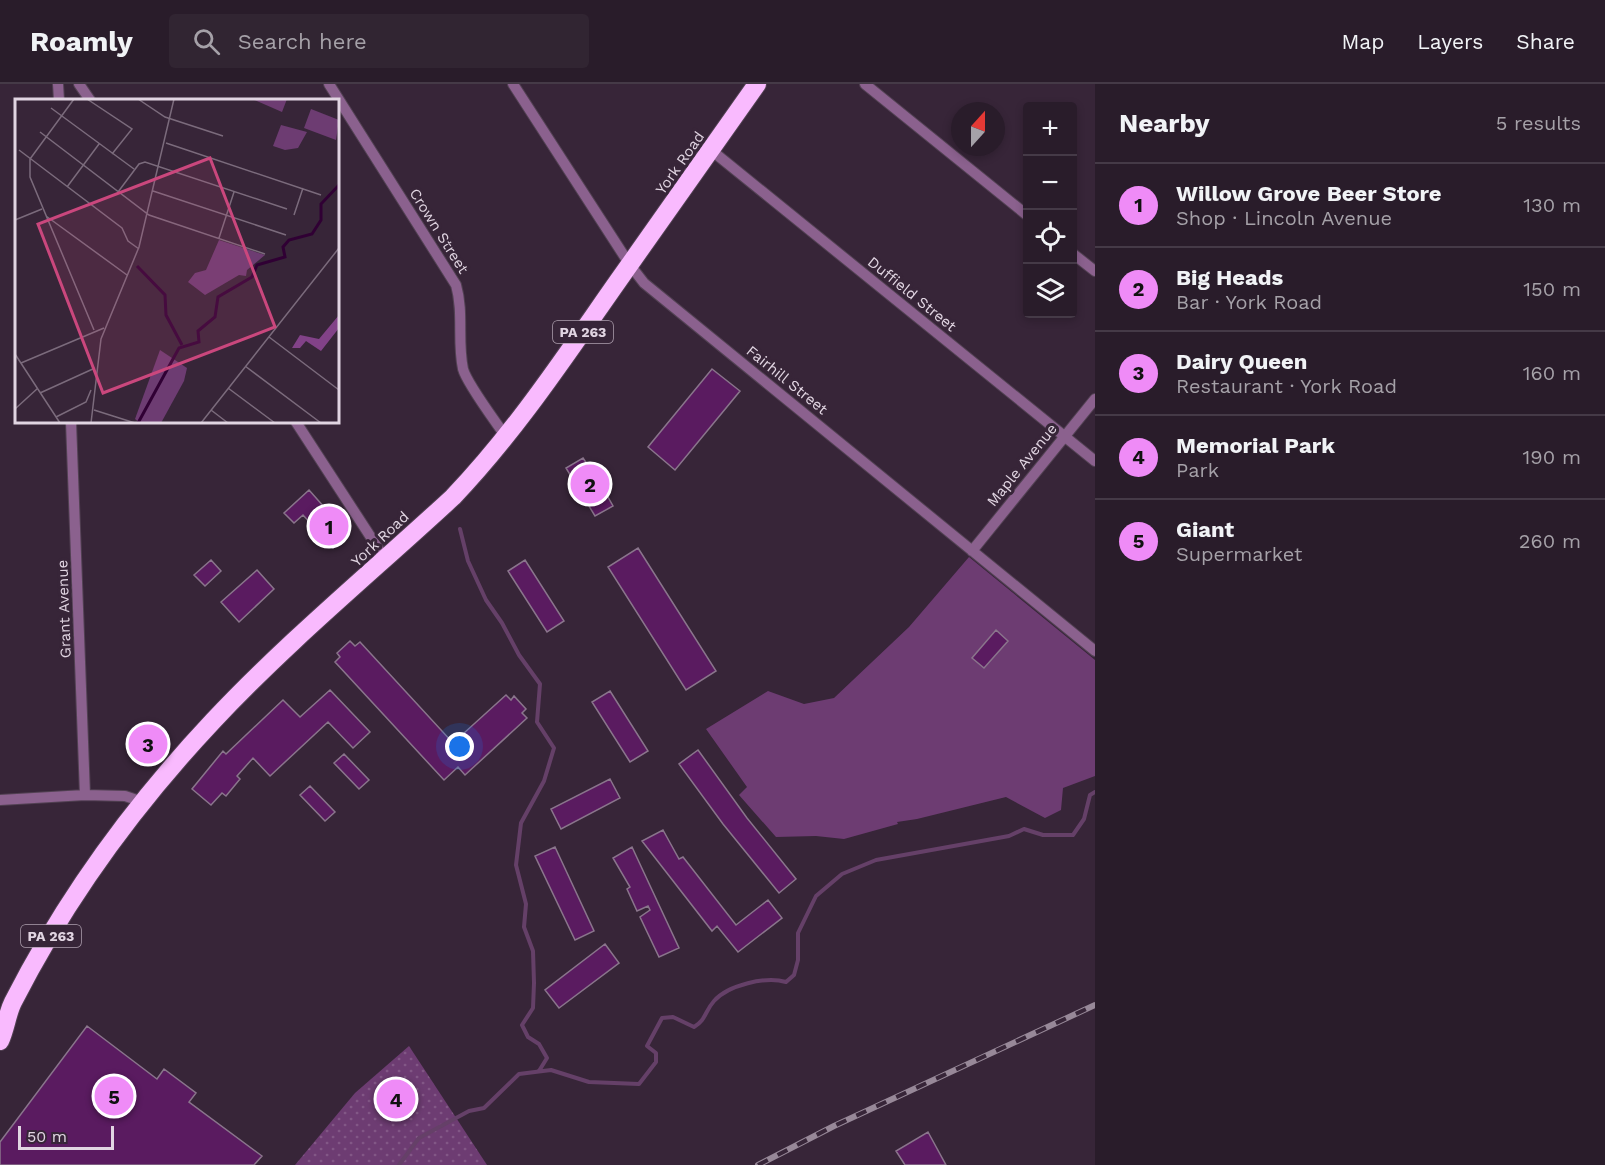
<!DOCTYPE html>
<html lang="en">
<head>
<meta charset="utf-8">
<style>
	body { margin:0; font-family:"Work Sans",sans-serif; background:#312532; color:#f1f3f6 }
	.controls { position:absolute; right:18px; top:18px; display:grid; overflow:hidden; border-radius:6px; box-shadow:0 3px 9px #0003 }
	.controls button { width:54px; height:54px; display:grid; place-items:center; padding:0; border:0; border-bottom:2px solid #453a47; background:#291c2a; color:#f1f3f6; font:30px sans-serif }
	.compass { position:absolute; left:951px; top:18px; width:54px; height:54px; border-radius:50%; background:#291c2a; box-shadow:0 3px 9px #0003; rotate:21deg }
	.scale { position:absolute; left:18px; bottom:15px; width:96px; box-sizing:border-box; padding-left:6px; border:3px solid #e1d5e2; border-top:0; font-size:16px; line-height:21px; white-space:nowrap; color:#e1d5e2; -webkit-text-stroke:4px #372538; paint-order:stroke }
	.you { position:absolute; left:460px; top:663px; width:21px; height:21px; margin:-15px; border:4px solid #fff; border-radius:50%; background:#1a73e8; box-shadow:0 0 0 9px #1a73e833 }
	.badge { display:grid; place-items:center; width:39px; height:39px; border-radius:50%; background:#ef8bf7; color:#111; font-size:20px; font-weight:700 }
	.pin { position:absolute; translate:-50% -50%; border:3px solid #fff; box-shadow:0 2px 6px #0006 }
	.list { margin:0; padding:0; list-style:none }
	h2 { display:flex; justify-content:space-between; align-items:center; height:78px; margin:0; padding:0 24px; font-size:26px }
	h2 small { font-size:20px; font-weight:400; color:#a5a1a8 }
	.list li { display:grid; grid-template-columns:39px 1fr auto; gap:18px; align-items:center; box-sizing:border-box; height:84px; padding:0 24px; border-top:2px solid #453a47 }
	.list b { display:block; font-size:22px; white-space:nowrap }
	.list p { margin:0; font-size:20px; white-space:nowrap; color:#a5a1a8 }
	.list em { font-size:20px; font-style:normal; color:#a5a1a8 }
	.icon { flex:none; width:33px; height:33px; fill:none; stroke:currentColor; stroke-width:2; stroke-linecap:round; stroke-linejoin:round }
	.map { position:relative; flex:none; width:1095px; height:1081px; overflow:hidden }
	header { display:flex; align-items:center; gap:36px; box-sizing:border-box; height:84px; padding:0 30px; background:#291c2a; border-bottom:2px solid #453a47 }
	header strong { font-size:28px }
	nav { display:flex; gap:33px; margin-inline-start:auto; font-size:21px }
	.search { width:420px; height:54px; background:#312532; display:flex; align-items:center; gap:15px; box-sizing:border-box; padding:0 21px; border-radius:6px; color:#a5a1a8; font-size:22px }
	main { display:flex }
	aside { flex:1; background:#291c2a }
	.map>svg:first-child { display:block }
	.grass { fill:url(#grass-dots) }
	.garden { fill:#6d3c72 }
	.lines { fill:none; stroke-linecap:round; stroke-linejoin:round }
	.stream { stroke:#654068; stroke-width:4 }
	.building { fill:#5a1b60; stroke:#8a758c; stroke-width:1.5 }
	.street-casing { stroke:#524153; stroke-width:12 }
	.highway-casing { stroke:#524153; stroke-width:20 }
	.street { stroke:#8b618e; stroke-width:10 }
	.highway { stroke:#f9bafe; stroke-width:18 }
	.rail-casing { stroke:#978898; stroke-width:6 }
	.rail { stroke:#372538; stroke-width:4; stroke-dasharray:11; stroke-linecap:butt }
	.labels { text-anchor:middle; stroke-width:6; stroke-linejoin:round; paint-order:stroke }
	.shield { fill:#372538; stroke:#aea0af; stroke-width:1.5 }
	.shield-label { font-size:14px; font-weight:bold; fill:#e1d5e2 }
	.street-label { font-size:15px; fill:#e1d5e2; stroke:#372538 }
	.inset-river { fill:none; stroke:#300034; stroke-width:3 }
	.inset-road { fill:none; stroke:#7b6b7c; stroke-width:1.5 }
	.view { fill:#ca477d; fill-opacity:0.15; stroke:#ca477d; stroke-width:3 }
	.inset-edge { fill:none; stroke:#e1d5e2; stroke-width:3 }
</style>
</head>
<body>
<header>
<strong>Roamly</strong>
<div class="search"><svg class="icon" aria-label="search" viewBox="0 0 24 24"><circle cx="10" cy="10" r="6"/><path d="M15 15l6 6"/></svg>Search here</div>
<nav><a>Map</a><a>Layers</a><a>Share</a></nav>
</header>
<main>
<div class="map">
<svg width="1095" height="1081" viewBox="0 0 1095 1081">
	<defs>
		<pattern id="grass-dots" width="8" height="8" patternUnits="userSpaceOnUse" patternTransform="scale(1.5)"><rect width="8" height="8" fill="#6d3c72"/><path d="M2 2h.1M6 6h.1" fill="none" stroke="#825786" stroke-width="1.8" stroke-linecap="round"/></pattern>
	</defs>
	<rect width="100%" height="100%" fill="#372538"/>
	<path class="grass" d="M409 962 487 1081H295L355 1009Z"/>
	<path class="garden" d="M969 473 1095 576V692L1063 704 1061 726 1045 734 1006 713 917 735 897 738 898 740 844 755 816 752 776 753 739 711 747 703 706 645 768 607 804 620 834 614 909 543Z"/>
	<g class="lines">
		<path class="stream" d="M460 445 468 477 486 516 502 539 519 571 540 600 537 638 554 664 544 697 521 739 516 781 526 820 524 843 533 867 534 899 533 924 522 941 528 953 539 960 547 974 539 987
			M399 1081 419 1054 469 1027 484 1024 519 990 551 986 589 998 639 1000 656 978V969L647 962 662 934 673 933 694 943C706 936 705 927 714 917 728 901 766 892 786 898L794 891 798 876V849L816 812 842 790 876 776 1009 752 1024 745 1043 751H1073L1084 735 1090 711 1095 708"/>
	</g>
	<path class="building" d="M712 285 740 307 675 386 648 363Z
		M583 374 589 383 595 379 605 396 600 399 613 422 595 432 566 384Z
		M309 406 348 450 333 464 303 431 294 439 284 429Z
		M638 464 716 587 686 606 608 483Z
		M211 476 221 487 205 502 194 491Z
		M525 476 564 537 547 548 508 487Z
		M257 486 274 505 239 538 221 518Z
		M996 546 1008 557 984 584 972 574Z
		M350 557 355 562 360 558 453 659 506 611 511 616 514 612 526 625 522 629 527 634 465 691 458 683 444 696 335 578 340 573 337 569Z
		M330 606 370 648 353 664 328 638 270 692 253 674 237 692 240 695 226 712 222 709 211 721 192 705 223 667 226 670 283 616 300 633Z
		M610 607 648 667 630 678 592 618Z
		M143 646 163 662 154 675 133 659Z
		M698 666 747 734 796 795 779 809 723 740 679 680Z
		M344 670 369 696 359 705 334 679Z
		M610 695 620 714 561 745 551 725Z
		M310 702 335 728 325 737 300 711Z
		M663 746 679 775 683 773 736 841 768 816 782 834 738 868 717 842 712 847 642 757Z
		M555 763 594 847 575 856 535 772Z
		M632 763 679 864 659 873 640 833 650 826 648 822 637 827 627 805 630 803 613 774Z
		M605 860 619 879 559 924 545 906Z
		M87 942 157 995 164 985 196 1009 189 1018 262 1072 254 1081H0V1058Z
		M928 1048 946 1081H905L896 1067Z"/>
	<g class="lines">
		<g class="street-casing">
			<path id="street" d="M58 0 59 16
				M79 0 90 16
				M329 0 456 201C464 229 457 257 463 285 467 300 496 338 506 353
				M513 0 630 181 644 199 1095 567
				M865 0 1028 132
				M711 66 1095 377
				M1072 169 1095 187
				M71 338 85 711
				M296 338 385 475
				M972 467 1095 315
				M0 716 85 711 125 712 143 718"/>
		</g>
		<g class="highway-casing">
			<path id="highway" d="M0 957C6 944 7 930 13 918 65 816 135 720 213 637 288 557 373 487 453 413 516 347 566 271 618 197 664 131 711 66 757 0"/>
		</g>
		<use href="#street" class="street"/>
		<use href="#highway" class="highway"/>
		<g class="rail-casing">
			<path id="rail" d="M758 1081 834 1042 1095 921"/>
		</g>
		<use href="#rail" class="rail"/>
	</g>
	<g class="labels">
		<g class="shield">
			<rect x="553" y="237" width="60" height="22" rx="4.5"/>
			<rect x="21" y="841" width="60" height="22" rx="4.5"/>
		</g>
		<g class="shield-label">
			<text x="583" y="253">PA 263</text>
			<text x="51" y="857">PA 263</text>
		</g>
		<g class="street-label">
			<text transform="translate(680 79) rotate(-55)" y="5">York Road</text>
			<text transform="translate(439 147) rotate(58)" y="5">Crown Street</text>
			<text transform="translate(912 210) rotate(39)" y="5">Duffield Street</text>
			<text transform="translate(787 296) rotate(39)" y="5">Fairhill Street</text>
			<text transform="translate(1022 381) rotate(-51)" y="5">Maple Avenue</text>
			<text transform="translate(380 455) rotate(-43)" y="5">York Road</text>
			<text transform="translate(64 525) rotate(-92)" y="5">Grant Avenue</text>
		</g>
	</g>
	<g transform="translate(15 15)">
		<rect width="324" height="324" fill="#372538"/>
		<path d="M145 251 172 269 169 282 146 324H125L120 320Z" fill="#6d3c72"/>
		<path d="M324 216V229L306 252 291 242 285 249H277L285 236 304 240Z" fill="#824288"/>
		<path d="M237 0H272L267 13ZM296 10 324 21 321 41 289 29ZM266 26 292 33 283 49 270 51 258 47ZM204 141 250 156 232 171 231 177 224 176 190 196 173 183 180 174 191 171Z" fill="#6d3c72"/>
		<path class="inset-river" d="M122 167 150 196 151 216 167 246M123 324 164 249 184 243 183 232 200 218 203 198 237 178 242 166 270 158 268 148 274 141 297 135 306 121V105L324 86"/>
		<path class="inset-road" d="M59 0 15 60V78L79 231M72 0 117 30 97 55M123 0 150 18 208 37M36 9 119 70M25 33 134 116 250 155M151 44 306 96M4 51 107 129 113 142 124 150M52 88 84 45M138 92 271 136M103 93 124 65 130 63 272 110M279 116 288 89M31 117 112 176M0 121 27 110M204 139 219 93M254 238 324 291M0 255 45 324M6 264 89 229M230 267 306 324M213 289 260 324M25 294 80 269M0 310 23 289M79 311 120 324M196 311 213 324M41 318 71 303 76 291M76 324 86 240 124 148 159 0M186 324 324 149"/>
		<path class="view" d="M195 59 260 228 88 294 23 125Z"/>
		<rect width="324" height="324" class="inset-edge"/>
	</g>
</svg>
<div class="controls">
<button>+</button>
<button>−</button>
<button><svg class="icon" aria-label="locate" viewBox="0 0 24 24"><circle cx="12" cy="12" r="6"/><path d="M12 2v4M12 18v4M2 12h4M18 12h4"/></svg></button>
<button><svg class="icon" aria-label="layers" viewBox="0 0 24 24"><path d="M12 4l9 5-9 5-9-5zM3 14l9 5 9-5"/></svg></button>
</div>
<svg class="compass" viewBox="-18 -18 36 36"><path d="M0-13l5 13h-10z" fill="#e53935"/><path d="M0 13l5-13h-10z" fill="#a5a1a8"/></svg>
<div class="scale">50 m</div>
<div class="you"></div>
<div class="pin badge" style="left:329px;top:442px">1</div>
<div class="pin badge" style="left:590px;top:400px">2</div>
<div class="pin badge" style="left:148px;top:660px">3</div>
<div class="pin badge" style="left:396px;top:1015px">4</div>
<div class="pin badge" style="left:114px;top:1012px">5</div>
</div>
<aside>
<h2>Nearby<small>5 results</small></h2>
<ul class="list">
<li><span class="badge">1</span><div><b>Willow Grove Beer Store</b><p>Shop · Lincoln Avenue</p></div><em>130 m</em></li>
<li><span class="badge">2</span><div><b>Big Heads</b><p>Bar · York Road</p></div><em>150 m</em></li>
<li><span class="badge">3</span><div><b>Dairy Queen</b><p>Restaurant · York Road</p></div><em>160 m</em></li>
<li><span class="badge">4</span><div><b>Memorial Park</b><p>Park</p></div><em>190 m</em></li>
<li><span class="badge">5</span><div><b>Giant</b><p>Supermarket</p></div><em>260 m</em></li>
</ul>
</aside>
</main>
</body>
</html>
